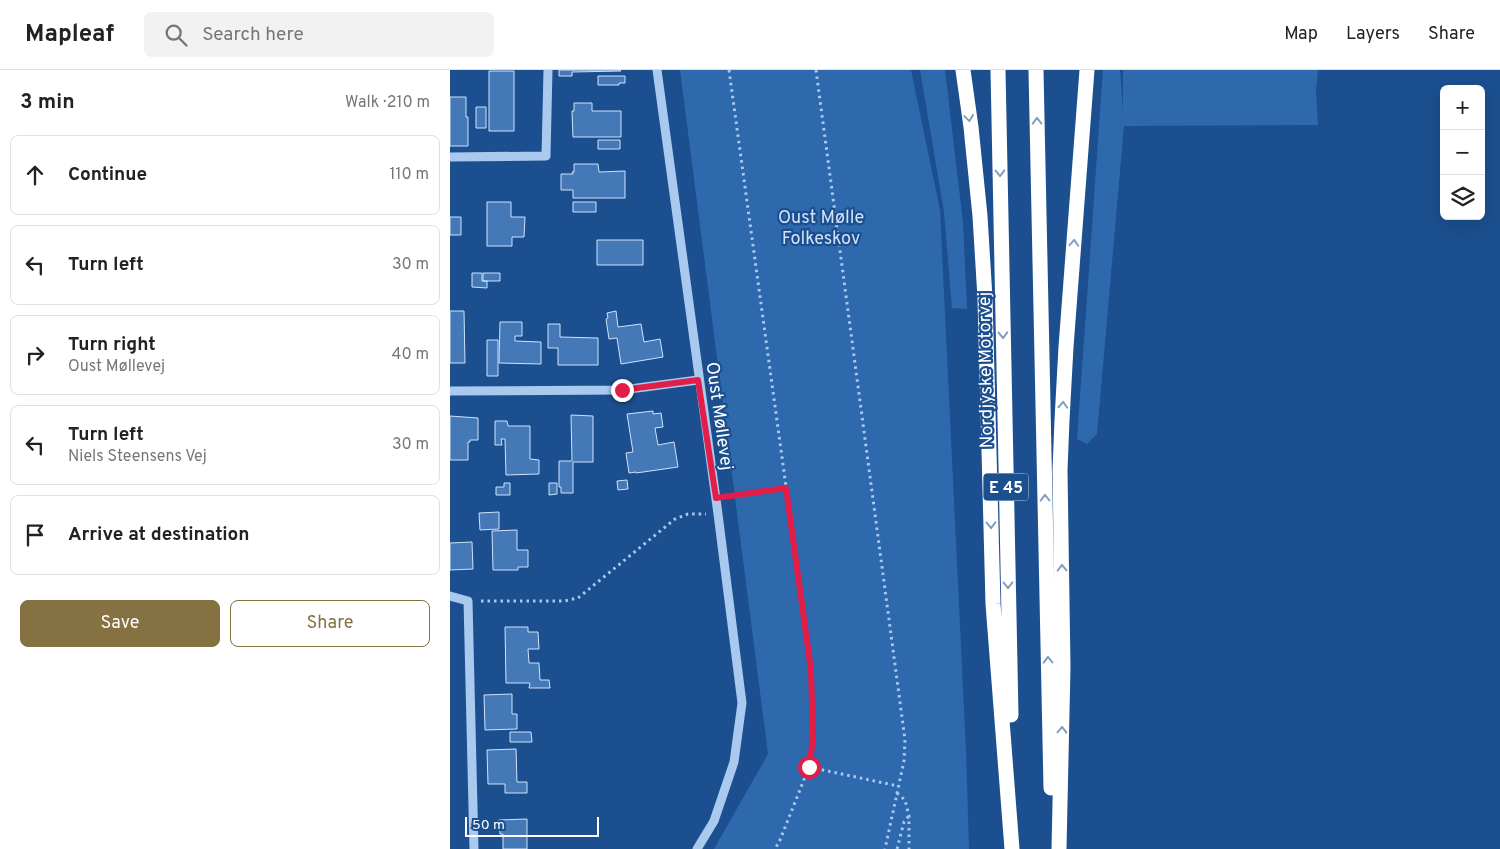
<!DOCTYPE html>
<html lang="en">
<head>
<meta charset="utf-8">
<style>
	body { margin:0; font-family:Overpass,sans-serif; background:#f2f2f2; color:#222 }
	.controls { position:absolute; right:15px; top:15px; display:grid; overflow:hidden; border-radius:8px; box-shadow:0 5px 20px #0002 }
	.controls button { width:45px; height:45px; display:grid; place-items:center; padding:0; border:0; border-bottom:1px solid #e0e0e0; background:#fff; color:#222; font:25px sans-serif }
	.scale { position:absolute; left:15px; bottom:12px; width:134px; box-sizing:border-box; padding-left:5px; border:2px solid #fff; border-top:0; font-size:14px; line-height:18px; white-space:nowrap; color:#fff; -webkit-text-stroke:4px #1b4f8f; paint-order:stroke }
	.stop { position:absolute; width:15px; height:15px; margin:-11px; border:4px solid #e11d48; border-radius:50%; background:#fff }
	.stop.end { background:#e11d48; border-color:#fff; box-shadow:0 1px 5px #0008 }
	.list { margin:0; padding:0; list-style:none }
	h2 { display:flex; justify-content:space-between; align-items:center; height:65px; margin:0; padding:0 20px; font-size:21px }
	h2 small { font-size:16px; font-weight:400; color:#767676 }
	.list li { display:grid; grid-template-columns:32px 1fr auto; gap:15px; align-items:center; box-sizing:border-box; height:80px; margin:0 10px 10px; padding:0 10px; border:1px solid #e0e0e0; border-radius:8px }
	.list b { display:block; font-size:19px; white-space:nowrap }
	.list p { margin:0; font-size:16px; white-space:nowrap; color:#767676 }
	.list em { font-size:16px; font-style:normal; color:#767676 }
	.actions { display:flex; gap:10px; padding:15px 20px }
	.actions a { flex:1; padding:11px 0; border:1px solid #857141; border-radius:8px; text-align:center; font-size:18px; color:#857141 }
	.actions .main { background:#857141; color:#fff }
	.icon { flex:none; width:28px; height:28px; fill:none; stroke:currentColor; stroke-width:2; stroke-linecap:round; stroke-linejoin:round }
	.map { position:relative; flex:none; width:1050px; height:779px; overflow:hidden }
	header { display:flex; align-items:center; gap:30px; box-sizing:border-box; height:70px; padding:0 25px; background:#fff; border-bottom:1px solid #e0e0e0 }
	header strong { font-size:24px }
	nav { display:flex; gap:28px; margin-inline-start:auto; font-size:18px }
	.search { width:350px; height:45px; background:#f2f2f2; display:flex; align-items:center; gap:12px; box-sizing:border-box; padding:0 18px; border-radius:8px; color:#767676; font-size:19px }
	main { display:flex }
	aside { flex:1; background:#fff }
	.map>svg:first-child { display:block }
	.green { fill:#2e69ad }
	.building { fill:#4478b7; stroke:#cfe3fa }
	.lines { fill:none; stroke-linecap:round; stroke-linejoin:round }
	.path { stroke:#a9c9ee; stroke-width:3; stroke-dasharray:2.5 4; stroke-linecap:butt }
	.minor { stroke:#a9c9ee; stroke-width:9 }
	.highway { stroke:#fff; stroke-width:15 }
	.oneway { stroke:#829ec1 }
	.route { stroke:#e11d48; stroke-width:6 }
	.labels { text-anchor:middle; stroke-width:4.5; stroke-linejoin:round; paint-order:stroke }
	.shield { fill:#1b4f8f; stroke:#bbcadd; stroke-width:1 }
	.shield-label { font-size:16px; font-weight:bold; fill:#fff }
	.park-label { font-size:18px; fill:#cfe3fa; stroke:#1b4f8f }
	.street-label { font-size:18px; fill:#fff; stroke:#1b4f8f }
</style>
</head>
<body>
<header>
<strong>Mapleaf</strong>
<div class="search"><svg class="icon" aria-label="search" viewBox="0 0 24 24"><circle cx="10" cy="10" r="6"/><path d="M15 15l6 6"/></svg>Search here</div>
<nav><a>Map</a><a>Layers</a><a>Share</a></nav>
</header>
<main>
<aside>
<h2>3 min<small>Walk · 210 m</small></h2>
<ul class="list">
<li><svg class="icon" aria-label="ahead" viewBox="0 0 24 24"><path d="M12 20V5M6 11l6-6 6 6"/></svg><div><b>Continue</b></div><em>110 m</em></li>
<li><svg class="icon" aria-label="left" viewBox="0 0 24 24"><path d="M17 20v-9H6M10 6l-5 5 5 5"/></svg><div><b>Turn left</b></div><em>30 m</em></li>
<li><svg class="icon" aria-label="right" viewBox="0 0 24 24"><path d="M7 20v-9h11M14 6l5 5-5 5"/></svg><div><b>Turn right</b><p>Oust Møllevej</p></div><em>40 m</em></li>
<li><svg class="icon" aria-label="left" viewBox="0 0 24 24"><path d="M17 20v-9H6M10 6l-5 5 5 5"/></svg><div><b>Turn left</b><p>Niels Steensens Vej</p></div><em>30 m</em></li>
<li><svg class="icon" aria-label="arrive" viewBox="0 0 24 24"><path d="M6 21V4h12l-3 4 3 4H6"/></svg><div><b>Arrive at destination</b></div></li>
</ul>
<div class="actions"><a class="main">Save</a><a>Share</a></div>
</aside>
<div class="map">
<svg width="1050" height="779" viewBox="0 0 1050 779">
	<rect width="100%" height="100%" fill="#1b4f8f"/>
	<path class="green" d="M230 0H461L490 140 516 680 519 779H264L318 684Z
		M470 0H495L513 152 517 239 502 238 494 142Z
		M653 0H670L673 41V0H868L866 21 868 55 674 56 647 364 637 374 627 369Z"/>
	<path class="building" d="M109 0H170L171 1 122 2V6H109Z
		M39 1H64V61H39Z
		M148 6H175V13H169V15H148Z
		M0 27H16V47H18V76H0Z
		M124 33H142V41H171V67H123L122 41H124Z
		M26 37H36V58H26Z
		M148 70H170V79H148Z
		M124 94H148L149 102 175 101V128H123V120H111V104H123L122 102H124Z
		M37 132H61V147H75L74 167H62V176H37Z
		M123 132H146V142H123Z
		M0 147H11V165H0Z
		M147 170H193V195H147Z
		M22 203H32V211H37V218L22 217Z
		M33 203H50V211H33Z
		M0 241H14L15 293H0Z
		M166 241 168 257 191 254 194 272 210 269 213 287 171 294 167 268 159 269 156 249 158 248 157 243Z
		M50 252H72V266H65V271L91 272V294L49 293Z
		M98 254H110V267L148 268V295H108V278H98Z
		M37 270H48V306H37Z
		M203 341V344L211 343 213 357 205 358 208 375 224 372 228 397 186 403V402L179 403 176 383 183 382 177 344Z
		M121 345 143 346V392H123V423H111V417H109V391H122Z
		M0 346 28 348V370H20V372H18V390H0Z
		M45 351H57L58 356H80V389L89 390V404L56 405 55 369H51L52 375H45Z
		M177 410 178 419 168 420 167 411Z
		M54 413H60V425H46V417H54Z
		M99 413H107V424L99 425Z
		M49 442V459L30 460 29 443Z
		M67 460V480H78V497H68V500H43L42 461Z
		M22 472 23 499 0 500V473Z
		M55 557H78V562H88L89 579H78L79 593H89L90 610H99L100 618H79L80 613H56Z
		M62 624V644H67V659L35 660 34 625Z
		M60 662H81L82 672H60Z
		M66 679 67 712H77V723H55V714H38L37 680Z
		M77 749V779H53V764H50L49 750Z"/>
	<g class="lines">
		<path class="path" d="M279 0 361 599 363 669 359 697 330 770 325 779
			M366 0 455 670 454 691 435 779
			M278 426 336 418
			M31 531H114L128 528 225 449 238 444H256
			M359 697 448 716
			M447 723 455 730 459 746V779
			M447 779 454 752 458 747"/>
		<path class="minor" d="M207 0 268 444 292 633 284 692 264 751 247 779
			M0 87 96 86 98 0
			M0 321 172 320 248 310
			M0 526 18 531 24 779"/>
		<path class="highway" d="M513 0 521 57 530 146 535 228 543 534 562 779
			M548 0 561 645
			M586 0 601 718
			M609 779 613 597 610 400 612 350 616 277 637 0"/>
	</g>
	<defs><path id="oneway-chevron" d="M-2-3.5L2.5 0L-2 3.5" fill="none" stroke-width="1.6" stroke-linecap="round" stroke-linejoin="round" transform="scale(1.25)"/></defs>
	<g class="oneway">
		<use href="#oneway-chevron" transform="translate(519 48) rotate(82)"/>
		<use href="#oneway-chevron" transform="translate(587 51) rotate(-91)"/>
		<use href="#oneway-chevron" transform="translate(550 103) rotate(89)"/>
		<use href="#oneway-chevron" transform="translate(624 173) rotate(-86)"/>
		<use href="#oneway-chevron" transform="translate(553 265) rotate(89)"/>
		<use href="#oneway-chevron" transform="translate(613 335) rotate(-87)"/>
		<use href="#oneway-chevron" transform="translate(595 428) rotate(-91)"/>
		<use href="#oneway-chevron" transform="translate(541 455) rotate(89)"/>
		<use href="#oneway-chevron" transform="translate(612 498) rotate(-91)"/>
		<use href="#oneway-chevron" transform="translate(558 515) rotate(89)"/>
		<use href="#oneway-chevron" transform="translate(598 590) rotate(-91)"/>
		<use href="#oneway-chevron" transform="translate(612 660) rotate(-89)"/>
	</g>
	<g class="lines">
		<path class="route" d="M172 320 248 310 266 428 336 418 361 600 363 669 359 697"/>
	</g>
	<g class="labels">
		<rect class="shield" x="533.5" y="403.5" width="45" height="27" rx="4"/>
		<g class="shield-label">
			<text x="556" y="423">E 45</text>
		</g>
		<g class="park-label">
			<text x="371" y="153">Oust Mølle<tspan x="371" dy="21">Folkeskov</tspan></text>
		</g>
		<g class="street-label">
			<text transform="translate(535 300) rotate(-91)" y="6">Nordjyske Motorvej</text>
			<text transform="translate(270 346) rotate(82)" y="6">Oust Møllevej</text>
		</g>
	</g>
</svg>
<div class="controls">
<button>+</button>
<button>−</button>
<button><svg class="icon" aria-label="layers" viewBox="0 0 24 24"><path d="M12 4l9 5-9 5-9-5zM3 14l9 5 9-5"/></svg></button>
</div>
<div class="scale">50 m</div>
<div class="stop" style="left:359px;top:697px"></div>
<div class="stop end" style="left:172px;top:320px"></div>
</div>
</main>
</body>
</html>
